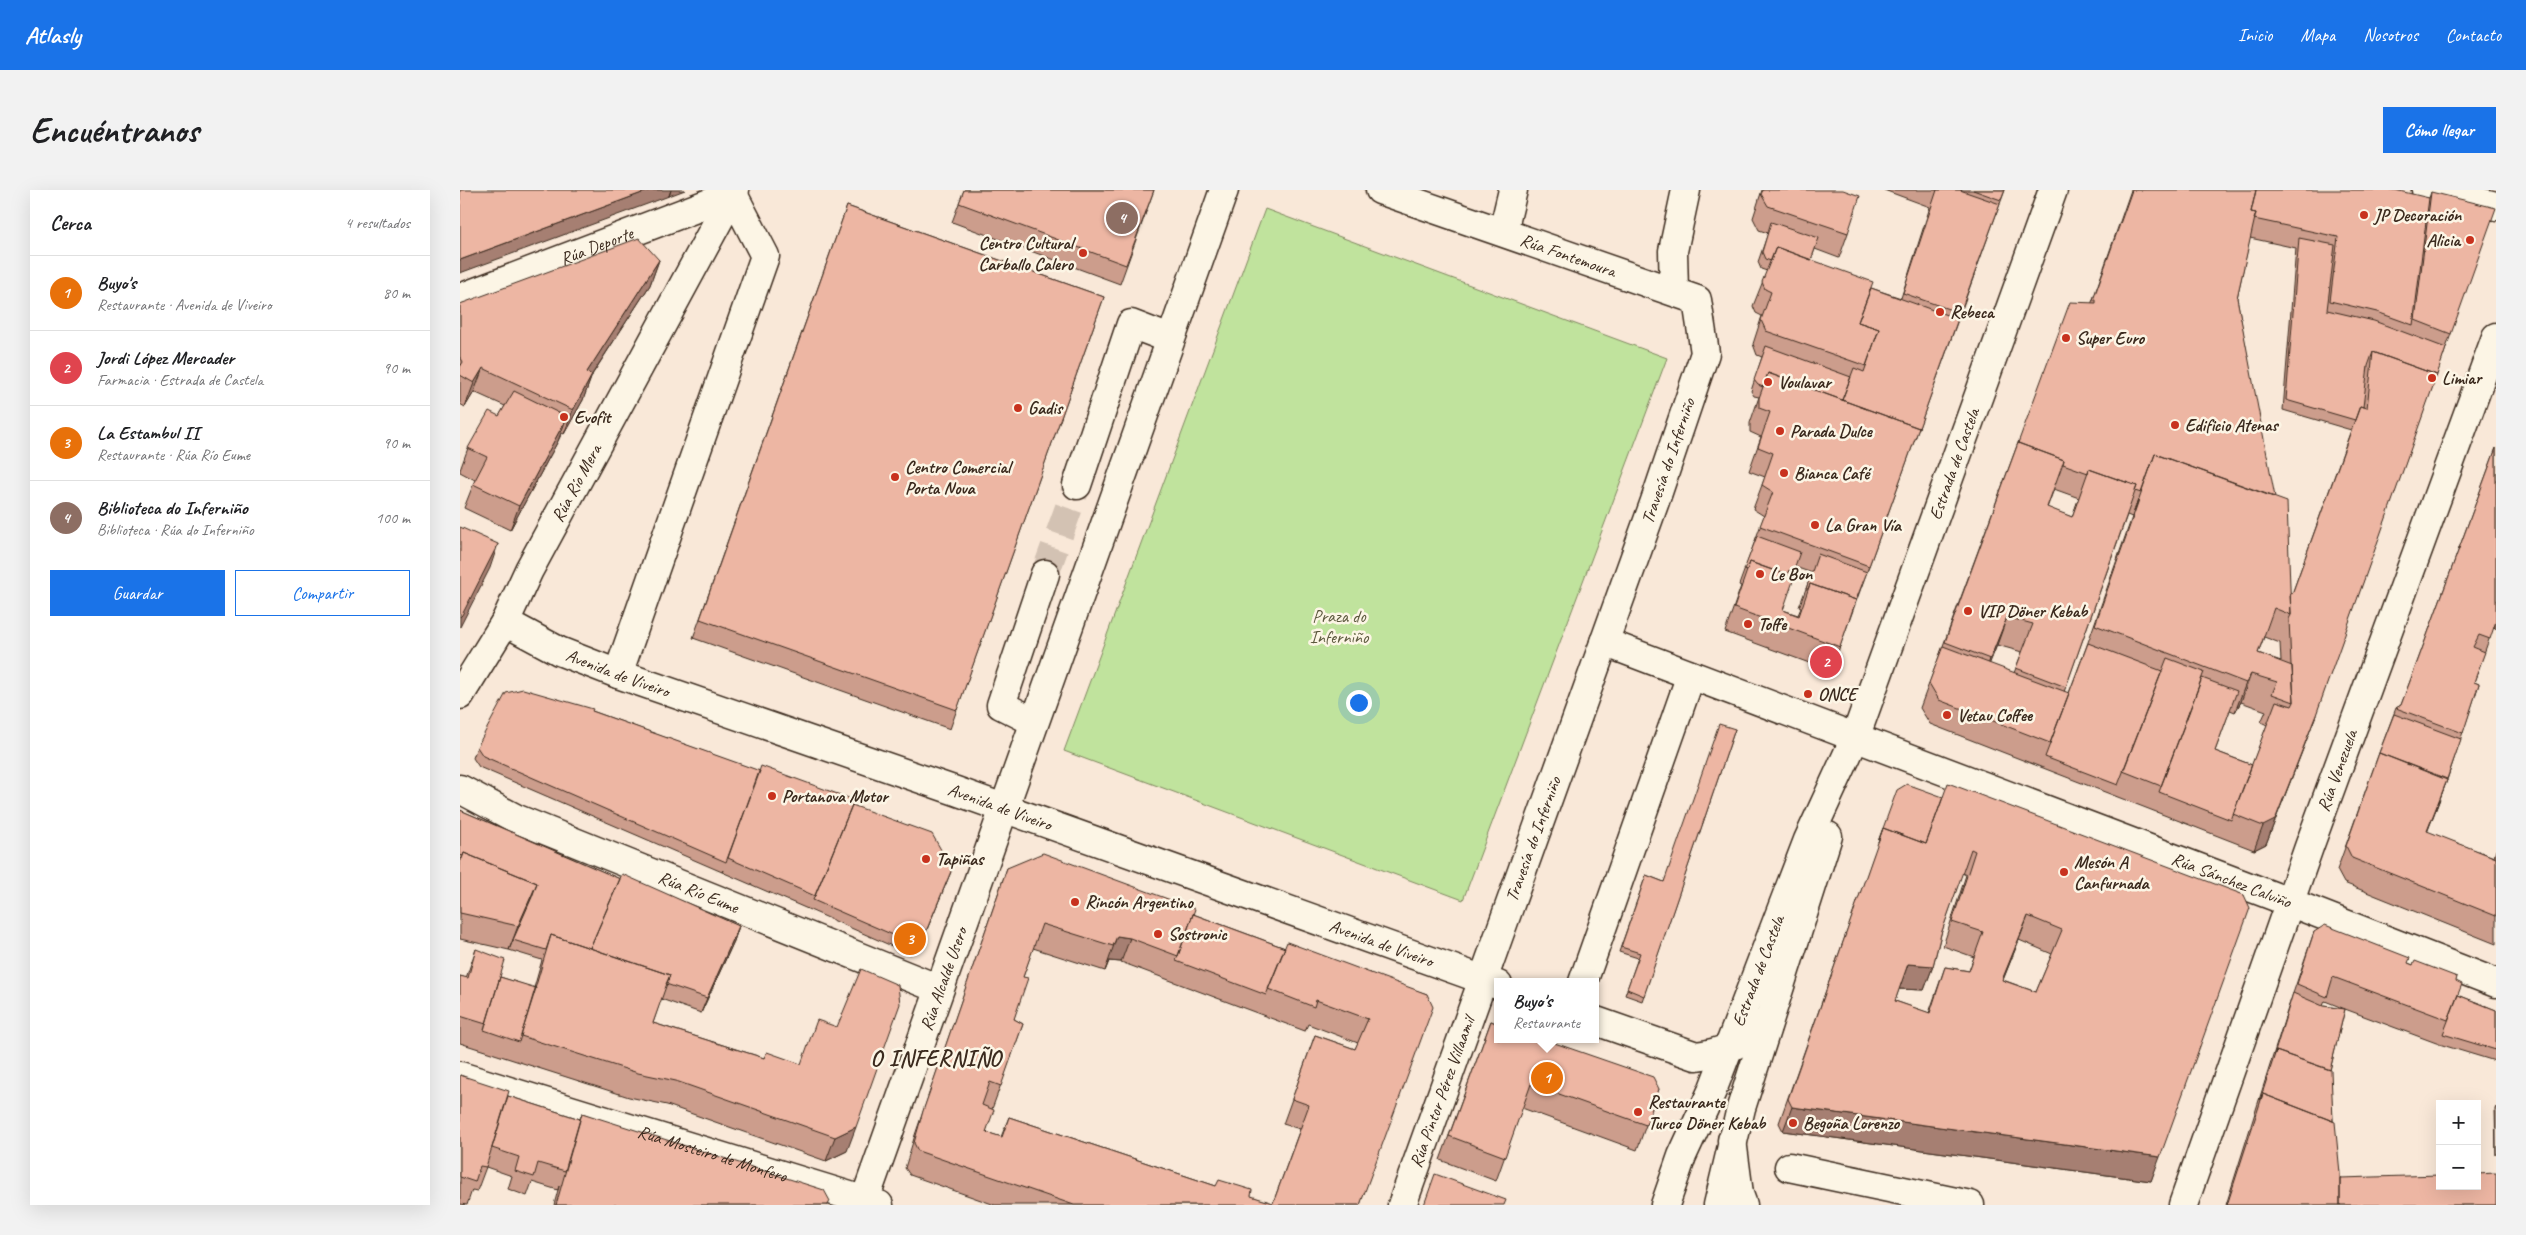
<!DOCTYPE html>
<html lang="es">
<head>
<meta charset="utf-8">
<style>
	body { margin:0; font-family:Caveat,sans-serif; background:#f2f2f2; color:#202124 }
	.controls { position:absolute; right:15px; bottom:15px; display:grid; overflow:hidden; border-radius:0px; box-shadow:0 5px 20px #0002 }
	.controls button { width:45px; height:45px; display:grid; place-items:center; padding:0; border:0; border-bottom:1px solid #e0e0e0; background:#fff; color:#202124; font:25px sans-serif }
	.you { position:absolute; left:898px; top:512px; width:18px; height:18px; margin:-12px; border:4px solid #fff; border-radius:50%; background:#1a73e8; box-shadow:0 0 0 8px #1a73e833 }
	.badge { display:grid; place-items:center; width:32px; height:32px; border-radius:50%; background:#1a73e8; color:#fff; font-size:16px; font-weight:700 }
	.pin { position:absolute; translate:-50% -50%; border:2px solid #fff; box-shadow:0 1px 5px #0006 }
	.popup { position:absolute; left:1034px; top:788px; width:105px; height:65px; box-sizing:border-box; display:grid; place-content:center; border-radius:0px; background:#fff; filter:drop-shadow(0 1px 4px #0005); font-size:16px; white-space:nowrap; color:#757577 }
	.popup b { font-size:19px; color:#202124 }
	.popup::after { content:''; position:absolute; left:50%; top:100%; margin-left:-10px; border:10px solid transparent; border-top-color:#fff }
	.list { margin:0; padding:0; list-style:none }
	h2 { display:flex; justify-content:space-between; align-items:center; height:65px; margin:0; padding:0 20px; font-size:21px }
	h2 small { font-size:16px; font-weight:400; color:#757577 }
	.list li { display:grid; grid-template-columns:32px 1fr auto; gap:15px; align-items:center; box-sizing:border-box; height:75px; padding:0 20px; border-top:1px solid #e0e0e0 }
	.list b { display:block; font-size:19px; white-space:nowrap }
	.list p { margin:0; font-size:16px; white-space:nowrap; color:#757577 }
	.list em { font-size:16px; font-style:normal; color:#757577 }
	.actions { display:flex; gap:10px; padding:15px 20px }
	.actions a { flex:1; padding:11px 0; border:1px solid #1a73e8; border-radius:0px; text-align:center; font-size:18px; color:#1a73e8 }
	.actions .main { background:#1a73e8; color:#fff }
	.map { position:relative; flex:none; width:2036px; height:1015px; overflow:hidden; border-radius:0px }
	header { display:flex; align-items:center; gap:30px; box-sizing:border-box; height:70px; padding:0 25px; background:#1a73e8; color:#fff }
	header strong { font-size:24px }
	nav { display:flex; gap:28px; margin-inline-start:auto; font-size:18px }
	.intro { display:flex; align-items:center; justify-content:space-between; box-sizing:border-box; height:120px; padding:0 30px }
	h1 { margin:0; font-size:35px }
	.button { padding:12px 22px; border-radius:0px; background:#1a73e8; color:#fff; font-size:18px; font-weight:700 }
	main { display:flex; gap:30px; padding:0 30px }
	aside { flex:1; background:#fff; border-radius:0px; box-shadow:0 5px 20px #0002 }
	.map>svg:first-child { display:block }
	.park { fill:#c0e39d; stroke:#7e865e }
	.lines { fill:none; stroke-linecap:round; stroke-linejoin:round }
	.minor-tunnel { stroke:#d3c2b3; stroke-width:28; stroke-dasharray:28 14; stroke-linecap:butt }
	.minor-casing { stroke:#3b2a1e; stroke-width:31 }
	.major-casing { stroke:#3b2a1e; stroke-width:31 }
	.highway-casing { stroke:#3b2a1e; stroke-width:31 }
	.minor { stroke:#fcf5e5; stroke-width:28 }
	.major { stroke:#fcf5e5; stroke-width:28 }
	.highway { stroke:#fcf5e5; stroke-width:28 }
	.wall { fill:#cc9d8c; stroke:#3b2a1e; fill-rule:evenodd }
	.shaded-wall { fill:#a67f72; stroke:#3b2a1e }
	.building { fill:#edb6a3; stroke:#3b2a1e; fill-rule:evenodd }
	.poi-dot { fill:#c8321e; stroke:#fcf5e5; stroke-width:2 }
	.labels { text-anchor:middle; stroke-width:5; stroke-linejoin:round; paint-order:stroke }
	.poi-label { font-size:18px; font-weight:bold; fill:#3b2a1e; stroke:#fcf5e5; text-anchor:start }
	.street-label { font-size:18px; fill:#3b2a1e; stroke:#fcf5e5 }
	.park-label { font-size:18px; fill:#5c583e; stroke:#fcf5e5 }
	.district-label { font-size:22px; font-weight:bold; letter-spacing:1px; fill:#3b2a1e; stroke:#fcf5e5 }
</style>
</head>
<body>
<header>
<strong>Atlasly</strong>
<nav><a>Inicio</a><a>Mapa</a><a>Nosotros</a><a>Contacto</a></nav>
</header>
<div class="intro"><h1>Encuéntranos</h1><a class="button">Cómo llegar</a></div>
<main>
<aside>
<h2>Cerca<small>4 resultados</small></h2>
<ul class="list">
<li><span class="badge" style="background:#e8710a">1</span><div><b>Buyo's</b><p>Restaurante · Avenida de Viveiro</p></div><em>80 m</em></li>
<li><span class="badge" style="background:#e0444e">2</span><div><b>Jordi López Mercader</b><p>Farmacia · Estrada de Castela</p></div><em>90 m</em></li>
<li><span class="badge" style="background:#e8710a">3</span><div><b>La Estambul II</b><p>Restaurante · Rúa Río Eume</p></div><em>90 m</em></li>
<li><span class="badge" style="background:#8d6e63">4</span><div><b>Biblioteca do Inferniño</b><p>Biblioteca · Rúa do Inferniño</p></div><em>100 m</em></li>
</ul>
<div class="actions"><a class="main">Guardar</a><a>Compartir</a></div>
</aside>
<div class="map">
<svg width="2036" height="1015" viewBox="0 0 2036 1015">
	<rect width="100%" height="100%" fill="#f9e8d8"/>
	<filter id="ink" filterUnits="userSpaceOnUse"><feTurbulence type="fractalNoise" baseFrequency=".02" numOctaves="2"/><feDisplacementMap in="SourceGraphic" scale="10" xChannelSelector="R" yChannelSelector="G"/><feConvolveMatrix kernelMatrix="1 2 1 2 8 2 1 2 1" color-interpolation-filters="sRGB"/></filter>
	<g filter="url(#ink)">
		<path class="park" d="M805 19 1207 168 1003 710 604 561Z"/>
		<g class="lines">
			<path class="minor-tunnel" d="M585 384 617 295"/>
			<g class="minor-casing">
				<g id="minor">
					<path id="s1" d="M920 0 1237 110 1245 163 1195 311 942 1015"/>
					<path d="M1966 0 2036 16"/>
					<path d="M1043 42 1053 0"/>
					<path d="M1214 101 1213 61 1226 0"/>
					<path id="s2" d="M0 108 273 4 305 66 158 484"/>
					<path d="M617 295 671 134 710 149"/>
					<path id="s3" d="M45 432 99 461 158 484 496 601 1038 795"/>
					<path id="s4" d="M1144 452 1829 712 2036 793"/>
					<path id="s5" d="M0 505 45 432 69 380 275 0"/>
					<path d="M573 531 541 515 585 384"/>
					<path id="s6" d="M0 599 55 628 479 799"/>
					<path d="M1123 792 1231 485"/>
					<path d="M1136 831 1236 866C1265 863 1289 850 1308 830"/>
					<path id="s7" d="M0 886 419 1015"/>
					<path d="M1329 977 1510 1015"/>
					<path id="s8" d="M403 1015 764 0"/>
					<path id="s9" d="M1723 1015 1849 657 2036 147"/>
				</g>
			</g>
			<g class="major-casing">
				<g id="major">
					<path id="s10" d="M1205 1015 1222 966 1252 901 1348 650 1395 548 1593 0"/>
					<path d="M1258 1015 1281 918 1368 646"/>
				</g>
			</g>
			<g class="highway-casing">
				<path id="highway" d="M1272 950 1279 1004 1283 1015"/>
			</g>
			<use href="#minor" class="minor"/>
			<use href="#major" class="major"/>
			<use href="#highway" class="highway"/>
		</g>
		<path class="wall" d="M504 0H694L660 94 492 32Z
			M1302 0 1388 43 1379 68 1355 59 1351 70 1411 98 1441 108 1470 17 1424 0H1545L1371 481 1265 442 1281 396 1279 395 1304 326 1293 319 1305 287 1289 281 1301 247 1290 242V233L1299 207 1294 206 1291 201 1302 167 1297 165 1293 154 1302 126 1296 123 1293 116 1307 81 1301 79 1298 72 1308 43 1299 40 1293 28ZM1335 377 1352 383 1339 417 1341 418 1338 425 1323 420 1331 387Z
			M1671 0 1969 8 1971 2 1991 144 1847 549 1806 654 1794 660 1470 534 1460 518 1558 253 1632 112ZM1790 48 1836 58 1823 220 1891 240 1832 404 1830 403 1777 108ZM1594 299 1619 308 1612 327 1587 318ZM1678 310 1626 458 1609 503 1604 502 1667 325 1672 327ZM1804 447 1820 453 1821 471 1798 463ZM1537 455 1562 462 1554 483 1529 474ZM1781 512 1806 521 1801 532 1807 535 1792 575 1755 561 1770 520 1775 522Z
			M387 16 644 107 490 539 233 448Z
			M199 70 190 95 132 185 123 210 104 244 102 243 98 251 50 340 4 318 15 290 0 282V280L8 258 39 226 45 216 14 202 5 217 0 214V114Z
			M2036 258V439L2033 438 2014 492 2019 494 1987 590 1967 642 2034 667 2036 660V754L1884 693 1877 680 1919 563 1936 518 1941 515 1958 470Z
			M132 521 392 615 492 679 458 761 450 764 350 720 262 682 263 680 262 682 19 577 13 568 17 557Z
			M1275 539 1182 811 1165 805 1178 768 1159 762 1186 685 1204 692Z
			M1483 607 1784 705 1691 991 1323 941 1319 933 1415 662ZM1502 683 1506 685 1483 756 1514 767 1509 781 1485 777 1469 823 1435 811 1439 799 1464 800 1473 776 1481 744ZM1559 750 1592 764 1576 802 1543 790Z
			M0 620 160 689 279 736 274 751 241 823 201 809 193 833 304 868 307 862 387 961 366 971 207 915 169 907 0 853V786L6 788 16 759 40 787 74 798 82 770 49 760 0 749Z
			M547 678 733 724 825 758 967 804 900 1015H535L450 985 445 978 455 945ZM573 758 645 781 649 771 661 772 845 841 848 834 898 853 895 859 855 845 823 934 840 939 813 1013 756 996 549 927 541 947 526 942 532 919 563 834 554 829 563 787Z
			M1854 742 1948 773 1996 791 1998 805 2036 820V869L2035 871 1979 854 1885 819 1870 880 1873 931 1880 988 2036 1015H1766L1828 818ZM1865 811 1885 819 1863 816Z
			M1031 831 1199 899 1177 960 1062 918 1036 991 980 970Z
			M2036 869V887H2035V871Z
			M0 885 48 906 120 929 122 923 368 1015H94L99 996 98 1000 72 992 67 1006 48 999 52 986 26 977 17 1001 12 1000 7 1015 0 1014Z
			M2036 917V965L2035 919Z"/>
		<path class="shaded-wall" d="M190 0H211L209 6 0 83V70Z
			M211 0H225L209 6Z
			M199 70 190 95 118 206 127 182Z
			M23 178 14 202 5 217 14 193Z
			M132 185 123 210 104 244 113 220Z
			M107 227 98 251 50 340 59 316Z
			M38 354 30 378 0 437V427Z
			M1547 427 1537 455 1520 498 1530 469Z
			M1791 484 1781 512 1775 522 1786 493Z
			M1856 525 1806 654 1794 660 1803 636Z
			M1987 590 1978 614 1958 666 1967 641Z
			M492 679 458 761 450 764 454 754Z
			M77 693 68 717 53 750 49 760 58 736Z
			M1568 726 1559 750 1533 814 1542 790Z
			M279 736 274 751 241 823 247 808Z
			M657 746 670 748 661 772 649 771 645 781Z
			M1448 774 1473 776 1464 800 1439 799Z
			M1332 917 1700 967 1691 991 1323 941Z
			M396 937 387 961 366 971 375 947Z"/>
		<path class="building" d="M0 0H190L0 70Z
			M504 0H694L666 75 499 13Z
			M1303 0H1383L1400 6 1388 43 1308 16 1301 4Z
			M1477 0H1500L1540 14 1500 123 1443 103Z
			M1513 0H1545L1541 10Z
			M1672 0H1796L1791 22 1796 23 1777 108 1815 307 1695 264 1681 303 1675 301 1677 296 1629 279 1628 283 1603 274 1604 270 1558 253 1610 112 1636 113V110H1633Z
			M1796 0H1935L1969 8 1953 135 1917 122 1870 111 1878 47 1794 29 1796 23 1791 22Z
			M1971 2 2036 18 1991 144 1955 130Z
			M387 16 644 107 497 520 240 429Z
			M1311 32 1359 48 1351 70 1316 57 1311 71 1305 69 1302 62Z
			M179 48 199 70 127 182 132 185 113 220 23 178 14 193 0 185V177L3 172 1 168H0V114Z
			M1839 48 1875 55 1867 120 1914 131 1986 158 1977 185 1913 162 1908 176 1903 217 1900 216 1895 230 1826 210Z
			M1316 57 1413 92 1398 132 1419 139 1406 176 1306 141 1301 130 1311 102 1305 99 1302 92Z
			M1411 98 1498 129 1459 238 1382 210 1394 178 1404 182 1419 139 1398 132Z
			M1306 156 1391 187 1382 210 1308 183 1303 197 1298 195 1294 190Z
			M1913 162 1977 185 1856 525 1815 630 1803 636 1773 624 1816 511 1832 516 1834 512 1832 476 1831 475 1829 429 1831 425 1830 403 1832 404 1900 216 1907 218Z
			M1308 183 1459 238 1409 376 1300 336 1313 302 1302 295 1313 263 1298 257 1310 222 1299 218V208Z
			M54 201 107 227 59 316 13 294 27 267 8 258 29 221 39 226Z
			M1558 253 1604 270 1587 317 1612 327 1629 279 1677 296 1606 497 1556 478 1573 434 1547 427 1530 469 1485 452Z
			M2036 258V431L2030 449 2019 445 2013 457 2025 462 2014 492 2019 494 2003 543 1936 518 1941 515 1958 470Z
			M1695 264 1827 312 1831 425 1814 418 1798 463 1832 476 1834 512 1812 504 1817 492 1791 484 1786 493 1635 435Z
			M0 337 38 354 2 425 0 427Z
			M1297 346 1340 362 1333 382 1329 380 1327 385 1290 372 1287 381 1284 380Z
			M1358 364 1407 382 1396 410 1350 394 1348 399H1346Z
			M1290 372 1334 388 1323 420 1339 426 1350 394 1396 410 1380 457 1274 418Z
			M1628 453 1702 481 1658 595 1585 567Z
			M1483 456 1609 503 1590 553 1479 510 1469 493Z
			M1707 468 1744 482 1701 596 1663 581Z
			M1742 488 1777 501 1755 561 1792 575 1771 630 1699 602Z
			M63 499 133 519 132 521 300 581 266 672 23 566 17 557 46 503Z
			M1934 524 2001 549 1987 589 1919 563Z
			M1259 534 1275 539 1184 806 1167 799 1180 763 1161 757 1186 685 1204 692Z
			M1919 563 1987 590 1967 641 2036 668V726L1892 668 1886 656Z
			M301 576 394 610 355 706 268 668Z
			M1488 593 1784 705 1790 718 1700 967 1332 917 1328 909 1423 638 1466 654ZM1511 659 1515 661 1492 732 1523 742 1509 781 1485 777 1470 823 1435 811 1448 774 1473 776 1481 744ZM1568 726 1602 740 1576 802 1542 790Z
			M1447 594 1483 607 1466 654 1423 638 1418 652 1437 600Z
			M392 615 472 644 492 679 462 751 454 754 353 710Z
			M0 620 160 689 130 758 91 745 86 760 53 750 72 707 77 693 4 663 3 666 0 665Z
			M4 663 77 693 58 736 0 723V668L2 669Z
			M583 663 735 719 718 766 670 748 657 746 653 756 582 734 563 787 568 788 554 829 563 834 541 896 530 892 522 915 534 920 526 942 542 947 549 927 756 996 759 990 792 1000 791 1006 813 1013 849 915 832 909 855 845 895 859 908 829 856 810 854 817 808 799 827 752 967 804 973 817 900 1015H614L458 961 454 953 463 921 547 678Z
			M162 684 279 736 247 808 206 794 210 785 130 758Z
			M733 724 825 758 806 805 716 771Z
			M1865 735 1950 768 1948 773 1953 775 1955 771 1997 787 1996 791 2002 794 1988 830 1873 787 1867 807 1837 794 1854 742Z
			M91 745 210 785 193 833 304 868 307 862 341 874 357 830 377 837 401 779 438 795 440 814 396 937 375 947 216 891 178 883 61 846Z
			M16 759 45 770 26 834 0 826V786L8 788Z
			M40 787 76 798 59 852 24 840Z
			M1833 803 1863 816 1885 819 1870 880 1816 861 1814 865Z
			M1998 805 2036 820V860L1983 844Z
			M1031 831 1038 834V849H1083L1193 887 1199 899 1186 935 1071 894 1045 967 989 946Z
			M1816 861 1871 880 1873 931 1803 904 1800 910Z
			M0 885 49 901 26 977 20 976 15 992 0 987Z
			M1803 904 1875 932 1880 983V1015H1767Z
			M48 906 120 929 105 981 78 973 74 987 55 981 59 967 32 958Z
			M122 923 364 1000 370 1011 368 1015H96Z
			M2036 983V1015H1880V988L1980 985V996H2017V984Z
			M975 984 1046 1010 1044 1015H964Z"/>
	</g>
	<g class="poi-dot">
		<circle cx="1904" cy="25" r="5"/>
		<circle cx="2010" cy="50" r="5"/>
		<circle cx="623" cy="63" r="5"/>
		<circle cx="1480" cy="122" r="5"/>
		<circle cx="1606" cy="148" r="5"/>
		<circle cx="1972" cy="188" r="5"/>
		<circle cx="1308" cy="192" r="5"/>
		<circle cx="558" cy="218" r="5"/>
		<circle cx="104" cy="227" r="5"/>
		<circle cx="1715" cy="235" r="5"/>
		<circle cx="1320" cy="241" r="5"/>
		<circle cx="1324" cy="283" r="5"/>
		<circle cx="435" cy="287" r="5"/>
		<circle cx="1355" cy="335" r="5"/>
		<circle cx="1300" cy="384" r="5"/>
		<circle cx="1508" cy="421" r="5"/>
		<circle cx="1288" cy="434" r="5"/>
		<circle cx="1348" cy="504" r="5"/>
		<circle cx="1487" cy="525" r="5"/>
		<circle cx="312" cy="606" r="5"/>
		<circle cx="466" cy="669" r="5"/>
		<circle cx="1604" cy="682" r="5"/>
		<circle cx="615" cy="712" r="5"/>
		<circle cx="698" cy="744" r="5"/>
		<circle cx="1178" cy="922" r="5"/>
		<circle cx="1333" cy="933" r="5"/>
	</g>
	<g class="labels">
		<g class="poi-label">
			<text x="1914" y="31">JP Decoración</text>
			<text x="2000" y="56" text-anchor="end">Alicia</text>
			<text x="613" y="59" text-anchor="end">Centro Cultural<tspan x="613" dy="21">Carballo Calero</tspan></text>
			<text x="1490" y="128">Rebeca</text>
			<text x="1616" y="154">Super Euro</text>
			<text x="1982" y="194">Limiar</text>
			<text x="1318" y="198">Voulavar</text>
			<text x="568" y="224">Gadis</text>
			<text x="114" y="233">Evofit</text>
			<text x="1725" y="241">Edificio Atenas</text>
			<text x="1330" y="247">Parada Dulce</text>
			<text x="445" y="283">Centro Comercial<tspan x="445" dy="21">Porta Nova</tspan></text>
			<text x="1334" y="289">Bianca Café</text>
			<text x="1365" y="341">La Gran Vía</text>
			<text x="1310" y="390">Le Bon</text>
			<text x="1518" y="427">VIP Döner Kebab</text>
			<text x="1298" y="440">Toffe</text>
			<text x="1358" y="510">ONCE</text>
			<text x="1497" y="531">Vetau Coffee</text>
			<text x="322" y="612">Portanova Motor</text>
			<text x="476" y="675">Tapiñas</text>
			<text x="1614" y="678">Mesón A<tspan x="1614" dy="21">Canfurnada</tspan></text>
			<text x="625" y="718">Rincón Argentino</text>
			<text x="708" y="750">Sostronic</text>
			<text x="1188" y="918">Restaurante<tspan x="1188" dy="21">Turco Döner Kebab</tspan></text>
			<text x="1343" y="939">Begoña Lorenzo</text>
		</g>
		<g class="street-label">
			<text dy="6" stroke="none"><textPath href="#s2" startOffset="146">Rúa Deporte</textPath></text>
			<text dy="6" stroke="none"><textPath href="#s1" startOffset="199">Rúa Fontemoura</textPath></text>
			<text transform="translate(1208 271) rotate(-71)" y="6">Travesía do Inferniño</text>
			<text dy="6" stroke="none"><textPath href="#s10" startOffset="796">Estrada de Castela</textPath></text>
			<text dy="6" stroke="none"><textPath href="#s5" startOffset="242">Rúa Río Mera</textPath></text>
			<text dy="6" stroke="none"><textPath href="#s3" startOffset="124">Avenida de Viveiro</textPath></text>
			<text dy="6" stroke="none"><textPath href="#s9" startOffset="461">Rúa Venezuela</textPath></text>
			<text dy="6" stroke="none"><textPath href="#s3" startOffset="529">Avenida de Viveiro</textPath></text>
			<text transform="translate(1073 649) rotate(-70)" y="6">Travesía do Inferniño</text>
			<text dy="6" stroke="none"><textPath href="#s4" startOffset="671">Rúa Sánchez Calviño</textPath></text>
			<text dy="6" stroke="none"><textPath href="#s6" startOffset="260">Rúa Río Eume</textPath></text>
			<text dy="6" stroke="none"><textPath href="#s3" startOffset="934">Avenida de Viveiro</textPath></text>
			<text dy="6" stroke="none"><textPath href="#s10" startOffset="252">Estrada de Castela</textPath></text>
			<text dy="6" stroke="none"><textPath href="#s8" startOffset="240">Rúa Alcalde Usero</textPath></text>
			<text transform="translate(982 902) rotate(-70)" y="6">Rúa Pintor Pérez Villaamil</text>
			<text dy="6" stroke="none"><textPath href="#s7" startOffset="264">Rúa Mosteiro de Monfero</textPath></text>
		</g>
		<g class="park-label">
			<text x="879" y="432">Praza do<tspan x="879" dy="21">Inferniño</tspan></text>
		</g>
		<g class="district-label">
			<text x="476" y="876">O INFERNIÑO</text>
		</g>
	</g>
</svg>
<div class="controls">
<button>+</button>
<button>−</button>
</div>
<div class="you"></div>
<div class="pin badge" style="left:1087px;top:888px;background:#e8710a">1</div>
<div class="popup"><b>Buyo's</b>Restaurante</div>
<div class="pin badge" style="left:1366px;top:472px;background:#e0444e">2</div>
<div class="pin badge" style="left:450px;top:749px;background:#e8710a">3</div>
<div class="pin badge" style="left:662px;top:28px;background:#8d6e63">4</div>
</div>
</main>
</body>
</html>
